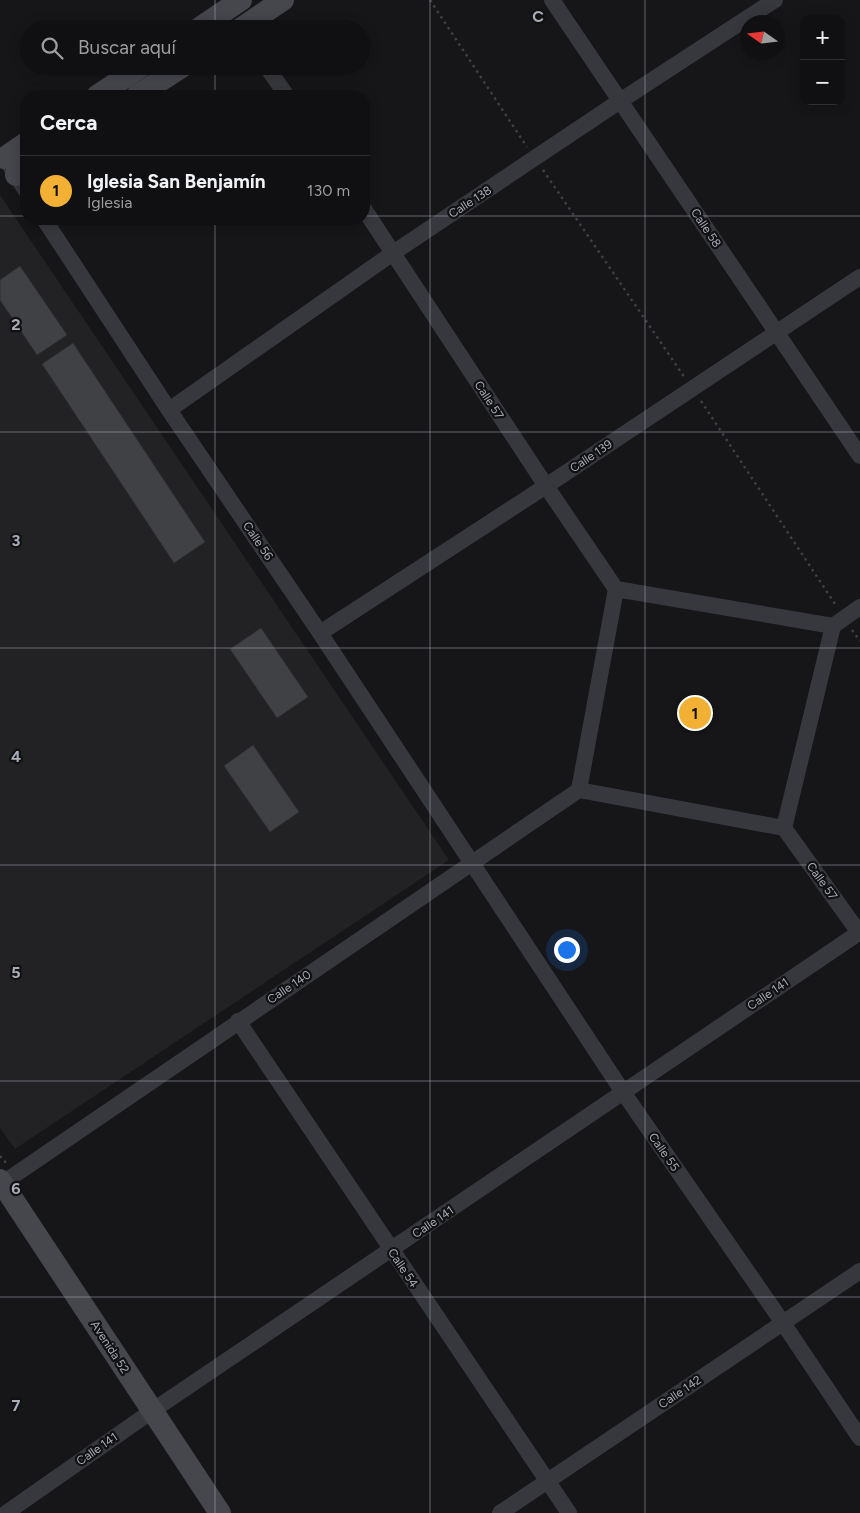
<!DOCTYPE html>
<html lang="es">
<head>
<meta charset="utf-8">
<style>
	body { margin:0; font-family:Figtree,sans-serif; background:#1e1e20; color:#f1f3f6 }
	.controls { position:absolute; right:15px; top:15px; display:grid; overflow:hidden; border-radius:10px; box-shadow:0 2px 12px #0003 }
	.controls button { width:45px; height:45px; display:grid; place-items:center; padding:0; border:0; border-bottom:1px solid #303032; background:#101012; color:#f1f3f6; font:25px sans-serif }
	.compass { position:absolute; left:740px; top:15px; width:45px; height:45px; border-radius:50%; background:#101012; box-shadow:0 2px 12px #0003; rotate:284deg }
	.you { position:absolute; left:566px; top:949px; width:18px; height:18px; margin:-12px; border:4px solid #fff; border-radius:50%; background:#1a73e8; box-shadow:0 0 0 8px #1a73e833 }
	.badge { display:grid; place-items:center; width:32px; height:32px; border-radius:50%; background:#f2b134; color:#111; font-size:16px; font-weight:700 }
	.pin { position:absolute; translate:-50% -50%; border:2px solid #fff; box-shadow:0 1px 5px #0006 }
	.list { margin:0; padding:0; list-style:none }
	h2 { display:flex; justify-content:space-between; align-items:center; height:65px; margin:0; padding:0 20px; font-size:21px }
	h2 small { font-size:16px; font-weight:400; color:#9c9d9f }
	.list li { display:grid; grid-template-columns:32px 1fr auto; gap:15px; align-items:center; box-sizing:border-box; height:70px; padding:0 20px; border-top:1px solid #303032 }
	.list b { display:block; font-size:19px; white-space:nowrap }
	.list p { margin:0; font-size:16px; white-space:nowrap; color:#9c9d9f }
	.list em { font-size:16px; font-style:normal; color:#9c9d9f }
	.icon { flex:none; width:28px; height:28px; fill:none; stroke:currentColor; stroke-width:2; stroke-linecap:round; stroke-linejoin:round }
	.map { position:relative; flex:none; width:860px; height:1513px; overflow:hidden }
	.search { position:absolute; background:#101012; box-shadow:0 2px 12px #0003; left:20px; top:20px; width:350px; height:55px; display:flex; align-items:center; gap:12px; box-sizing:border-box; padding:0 18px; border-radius:28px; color:#9c9d9f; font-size:19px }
	.panel { position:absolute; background:#101012; box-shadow:0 2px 12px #0003; left:20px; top:90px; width:350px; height:135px; border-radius:20px }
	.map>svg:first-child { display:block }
	.built { fill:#222225 }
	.building { fill:#404145; stroke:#303034 }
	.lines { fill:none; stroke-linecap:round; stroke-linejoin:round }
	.path { stroke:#3d3f44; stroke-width:2.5; stroke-dasharray:2.5 4; stroke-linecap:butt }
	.street { stroke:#37383d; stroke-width:16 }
	.secondary { stroke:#45474d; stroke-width:22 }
	.grid { fill:none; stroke:#a8adb8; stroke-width:1; stroke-opacity:0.55 }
	.labels { text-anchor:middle; stroke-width:4.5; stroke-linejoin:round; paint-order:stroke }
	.street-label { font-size:12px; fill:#a8adb8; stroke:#111113 }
	.grid-label { font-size:16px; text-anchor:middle; font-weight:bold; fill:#a8adb8; stroke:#111113; stroke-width:4.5; stroke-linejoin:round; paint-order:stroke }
</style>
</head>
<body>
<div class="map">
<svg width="860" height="1513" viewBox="0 0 860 1513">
	<rect width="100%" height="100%" fill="#161618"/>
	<path class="built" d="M0 195 449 860 15 1149 0 1128Z"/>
	<path class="building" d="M20 266 67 335 37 355 0 300V280Z
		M73 343 205 542 174 563 42 364Z
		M261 628 308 697 277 718 230 649Z
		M253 745 299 812 270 832 224 766Z"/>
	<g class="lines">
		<path class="path" d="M430 0 527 147
			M543 170 685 378
			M701 401 837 607
			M852 630 860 641
			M0 1156 7 1164"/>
		<path class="street" d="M552 0 860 456
			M266 66 287 96
			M10 166 26 191
			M364 209 546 486 616 589
			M44 219 169 410 320 633 623 1092 783 1323 860 1438
			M169 410 393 253 620 101 775 0
			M616 589 833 626
			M833 626 860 607
			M320 633 546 486 860 277
			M579 790 784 828 833 626
			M579 790 616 589
			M784 828 860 934
			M238 1021 569 1513
			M0 1185 579 790
			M6 1513 152 1411 860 932
			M500 1513 860 1271"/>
		<path class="secondary" d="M198 29 241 0
			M240 29 283 0
			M97 96 142 66
			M137 96 183 66
			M4 158 26 143
			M16 175 26 168
			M0 1180 220 1513"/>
	</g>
	<path class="grid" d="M215 0V29M430 0V1513M645 0V1513M215 66V96M0 216H26M364 216H860M215 219V1513M0 432H860M0 648H860M0 865H860M0 1081H860M0 1297H860"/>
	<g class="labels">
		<g class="street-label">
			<text transform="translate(470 202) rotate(-33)" y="4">Calle 138</text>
			<text transform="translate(706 228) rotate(56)" y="4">Calle 58</text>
			<text transform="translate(489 400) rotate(57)" y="4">Calle 57</text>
			<text transform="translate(591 456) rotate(-34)" y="4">Calle 139</text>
			<text transform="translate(258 541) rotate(56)" y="4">Calle 56</text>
			<text transform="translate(822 881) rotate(54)" y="4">Calle 57</text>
			<text transform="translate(289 987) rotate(-34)" y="4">Calle 140</text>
			<text transform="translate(768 994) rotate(-34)" y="4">Calle 141</text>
			<text transform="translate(664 1152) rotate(55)" y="4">Calle 55</text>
			<text transform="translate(433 1222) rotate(-34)" y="4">Calle 141</text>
			<text transform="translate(403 1268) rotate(56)" y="4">Calle 54</text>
			<text transform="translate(110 1347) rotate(57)" y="4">Avenida 52</text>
			<text transform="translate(680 1392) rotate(-34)" y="4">Calle 142</text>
			<text transform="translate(97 1449) rotate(-35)" y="4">Calle 141</text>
		</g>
	</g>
	<g class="grid-label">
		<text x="538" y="22">C</text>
		<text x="16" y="330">2</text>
		<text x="16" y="546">3</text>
		<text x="16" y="762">4</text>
		<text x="16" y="978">5</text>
		<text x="16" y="1194">6</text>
		<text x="16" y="1411">7</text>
	</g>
</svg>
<div class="controls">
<button>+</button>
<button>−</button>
</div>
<svg class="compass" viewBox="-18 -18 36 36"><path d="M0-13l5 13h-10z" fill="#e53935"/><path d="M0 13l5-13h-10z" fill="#9c9d9f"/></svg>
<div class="you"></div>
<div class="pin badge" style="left:695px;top:713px">1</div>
<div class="search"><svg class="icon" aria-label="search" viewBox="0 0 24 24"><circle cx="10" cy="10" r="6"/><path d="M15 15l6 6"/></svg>Buscar aquí</div>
<section class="panel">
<h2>Cerca<small></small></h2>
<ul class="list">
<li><span class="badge">1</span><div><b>Iglesia San Benjamín</b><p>Iglesia</p></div><em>130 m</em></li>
</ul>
</section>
</div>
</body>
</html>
